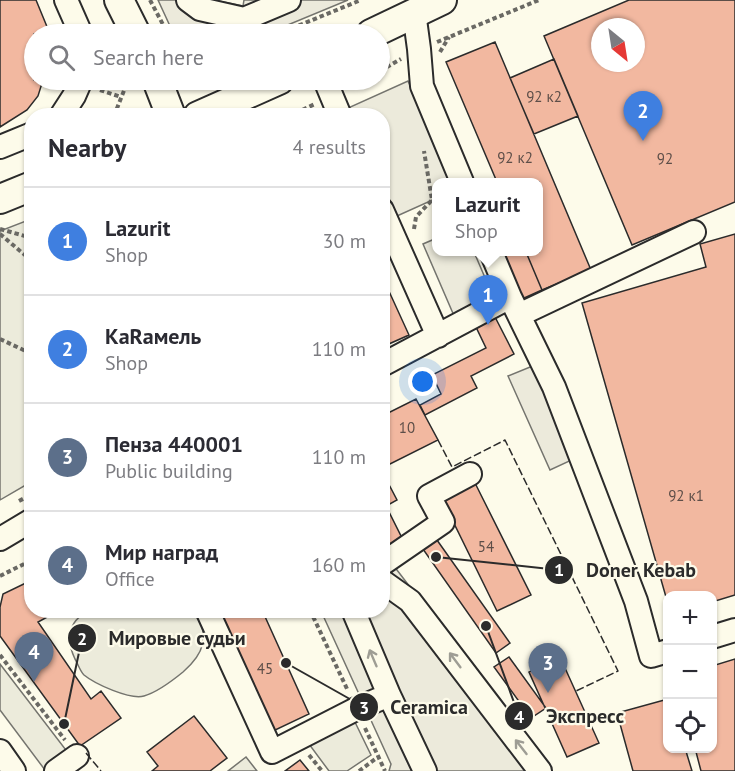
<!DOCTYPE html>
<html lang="en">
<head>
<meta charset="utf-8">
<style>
	body { margin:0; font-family:"PT Sans",sans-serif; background:#f7f7f7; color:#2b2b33 }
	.controls { position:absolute; right:18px; bottom:18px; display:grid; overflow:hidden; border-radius:12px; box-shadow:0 2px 4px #0004 }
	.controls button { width:54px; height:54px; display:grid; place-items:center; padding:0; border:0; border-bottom:2px solid #e1e1e2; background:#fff; color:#2b2b33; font:30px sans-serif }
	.compass { position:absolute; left:591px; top:18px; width:54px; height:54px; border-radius:50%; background:#fff; box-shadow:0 2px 4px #0004; rotate:150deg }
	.you { position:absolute; left:423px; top:382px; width:21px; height:21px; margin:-15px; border:4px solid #fff; border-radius:50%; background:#1a73e8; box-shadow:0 0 0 9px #1a73e833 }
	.badge { display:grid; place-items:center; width:39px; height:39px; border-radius:50%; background:#d93025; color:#fff; font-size:20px; font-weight:700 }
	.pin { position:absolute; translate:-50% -50px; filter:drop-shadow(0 2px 3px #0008) }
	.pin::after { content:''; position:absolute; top:32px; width:21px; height:18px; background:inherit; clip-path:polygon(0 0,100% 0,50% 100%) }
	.popup { position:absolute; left:432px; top:178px; width:111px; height:78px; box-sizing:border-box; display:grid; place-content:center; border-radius:12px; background:#fff; filter:drop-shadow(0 2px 4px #0005); font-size:20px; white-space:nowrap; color:#7c7c81 }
	.popup b { font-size:22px; color:#2b2b33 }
	.popup::after { content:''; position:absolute; left:50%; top:100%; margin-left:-12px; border:12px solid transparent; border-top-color:#fff }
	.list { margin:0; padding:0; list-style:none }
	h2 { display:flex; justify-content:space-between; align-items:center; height:78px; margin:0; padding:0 24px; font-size:26px }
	h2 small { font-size:20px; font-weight:400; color:#7c7c81 }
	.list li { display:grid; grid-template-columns:39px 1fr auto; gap:18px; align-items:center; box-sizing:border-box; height:108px; padding:0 24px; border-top:2px solid #e1e1e2 }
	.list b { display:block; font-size:22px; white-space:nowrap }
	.list p { margin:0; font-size:20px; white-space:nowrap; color:#7c7c81 }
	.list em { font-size:20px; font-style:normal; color:#7c7c81 }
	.icon { flex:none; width:33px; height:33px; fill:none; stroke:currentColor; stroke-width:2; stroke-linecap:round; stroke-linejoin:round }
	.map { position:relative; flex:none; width:735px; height:771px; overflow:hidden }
	.search { position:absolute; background:#fff; box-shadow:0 2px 4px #0004; left:24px; top:24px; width:366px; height:66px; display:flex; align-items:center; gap:15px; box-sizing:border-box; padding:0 21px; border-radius:33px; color:#7c7c81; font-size:22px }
	.panel { position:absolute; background:#fff; box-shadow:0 2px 4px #0004; left:24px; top:108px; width:366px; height:510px; border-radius:24px }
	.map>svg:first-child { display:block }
	.green { fill:#ecebdb; stroke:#74746e; stroke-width:1.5 }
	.parking { fill:#eceadb; stroke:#74746e; stroke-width:1.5 }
	.building { fill:#f2b8a0; stroke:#2b2b2b; stroke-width:1.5; fill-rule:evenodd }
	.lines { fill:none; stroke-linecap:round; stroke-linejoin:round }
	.minor-casing { stroke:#2b2b2b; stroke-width:26 }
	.major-casing { stroke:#2b2b2b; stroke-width:32 }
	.path { stroke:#6a6964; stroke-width:4; stroke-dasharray:4.5 3; stroke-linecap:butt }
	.minor { stroke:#fdfbea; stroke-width:22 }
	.major { stroke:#fdfbea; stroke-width:28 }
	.fence { stroke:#2b2b2b; stroke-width:1.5; stroke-dasharray:8 3; stroke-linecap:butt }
	.oneway { stroke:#9e9d94 }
	.labels { text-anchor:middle; stroke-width:4.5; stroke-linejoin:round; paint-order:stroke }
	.number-label { font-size:15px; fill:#5d4e48 }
	.leader { fill:none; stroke:#2b2b2b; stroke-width:2 }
	.callout-dot { fill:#2b2b2b; stroke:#fdfbea; stroke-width:2 }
	.mark-label { font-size:18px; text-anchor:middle; font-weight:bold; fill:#fff }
	.callout-label { font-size:20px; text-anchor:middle; font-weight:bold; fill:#2b2b2b; stroke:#fdfbea; stroke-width:4.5; stroke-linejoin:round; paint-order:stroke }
</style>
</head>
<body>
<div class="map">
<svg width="735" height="771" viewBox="0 0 735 771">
	<rect width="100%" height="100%" fill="#fdfbea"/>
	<path class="green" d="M31 219V482L0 500V231Z
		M92 610 198 611C207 638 206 652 183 672 172 681 158 692 144 696 130 700 95 684 84 675 80 671 78 664 75 659 65 638 69 618 92 610Z
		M0 664 69 754 45 770 0 710Z
		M352 716 371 755 347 771H329L306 740Z
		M246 757 257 771H228Z"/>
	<path class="parking" d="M158 0H214L243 6 244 0H348L266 34H184L170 26Z
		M408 81 453 182H437V198L397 216 383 185 382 116 352 115 348 108Z
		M437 238V252H474L495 301 455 318 423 244Z
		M535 365 576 458 550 470 508 376Z
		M387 557 551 771H389L391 764 321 611 382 610 383 559Z"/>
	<path class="building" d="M0 0H36L50 34H34V80H43L38 96 27 110 0 127Z
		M629 0H735V202L632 245 544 36ZM600 27H636V63H600Z
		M495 42 591 270 542 290 526 252H539V182H497L446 62Z
		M554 59 578 116 534 134 510 78Z
		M735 234V595L712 602V596H668V604L582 303 706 267 700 244Z
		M502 252H526L542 290 522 299Z
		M382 276 409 335 382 347Z
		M494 315 514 354 471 376 477 388 425 415 420 405 441 394 432 375 486 348 475 325Z
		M416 399 438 440 382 468V416Z
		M385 477 397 500 386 506 403 540 387 547 382 539V478Z
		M475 483 531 595 497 611 442 499Z
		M432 533 510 643 496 653 418 542Z
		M32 580V610H60L38 622 91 699 101 691 121 718 80 746 0 636V607L3 594Z
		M215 610H262L309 714 271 732Z
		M509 657 546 708 531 718 494 667Z
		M560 657 599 743 567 757 529 672Z
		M735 659V771H701L695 748H712V666Z
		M668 699V748H685L692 771H633L617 713Z
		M194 716 227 758 210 771H152L158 766 147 752Z
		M300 760 309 771H285Z"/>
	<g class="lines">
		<g class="minor-casing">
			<path id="minor" d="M66 0 81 34
				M188 0 200 9 244 19 289 0
				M414 12 419 49 422 86 462 182
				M325 80 340 116
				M61 116 74 96 81 80
				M0 147 32 134
				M382 210 438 336
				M510 297 554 387 636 601 651 656 668 651
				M519 315 694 232
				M382 365 510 297 491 252
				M0 539 32 520
				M382 564 443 522 429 496 470 474
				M382 581 410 601 540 771
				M207 610 272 752 356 709 389 695
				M353 610 389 695 425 771
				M712 637 735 630
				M0 751 14 771
				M56 771 77 756"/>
		</g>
		<g class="major-casing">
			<path id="major" d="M119 0 136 34
				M371 34 442 0
				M157 80 171 116
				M198 116 279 80
				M0 199 32 186"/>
		</g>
		<path class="path" d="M150 0 168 34
			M278 34 361 0
			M437 42 539 0
			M440 52 449 37
			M380 71 401 59
			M349 88 364 80
			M100 90 121 97
			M114 116 127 83 126 80
			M289 116 315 104
			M0 229 32 238
			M414 229 416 217 432 200 424 151
			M0 234 32 261
			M0 339 32 354
			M19 501 32 494
			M0 576 32 560
			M310 610 348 691
			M0 655 65 740
			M365 728 385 771
			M309 755 322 771
			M359 771 378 757"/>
		<use href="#minor" class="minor"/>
		<use href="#major" class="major"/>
		<path class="fence" d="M438 440 452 467 505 440 618 671 576 691
			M86 753 101 771"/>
	</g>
	<defs><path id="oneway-shaft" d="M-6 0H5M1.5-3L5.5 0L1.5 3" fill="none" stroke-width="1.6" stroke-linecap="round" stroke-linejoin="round" transform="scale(1.5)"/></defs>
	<g class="oneway">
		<use href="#oneway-shaft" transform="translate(373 658) rotate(-113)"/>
		<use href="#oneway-shaft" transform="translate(455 660) rotate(-127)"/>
		<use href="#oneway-shaft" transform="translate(521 747) rotate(-128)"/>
	</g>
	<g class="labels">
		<g class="number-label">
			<text x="544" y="102">92 к2</text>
			<text x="515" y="163">92 к2</text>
			<text x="665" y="164">92</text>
			<text x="407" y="433">10</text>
			<text x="686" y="501">92 к1</text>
			<text x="486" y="552">54</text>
			<text x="265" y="674">45</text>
		</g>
	</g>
	<path class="leader" d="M436 557L559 570M64 724L82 638M286 663L364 707M486 626L519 716"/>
	<g class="callout-dot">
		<circle cx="436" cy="557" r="6"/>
		<circle cx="64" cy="724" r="6"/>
		<circle cx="286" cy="663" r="6"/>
		<circle cx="486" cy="626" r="6"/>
		<circle cx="559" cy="570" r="15"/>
		<circle cx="82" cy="638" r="15"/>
		<circle cx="364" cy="707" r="15"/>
		<circle cx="519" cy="716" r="15"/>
	</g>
	<g class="mark-label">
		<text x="559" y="576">1</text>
		<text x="82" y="645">2</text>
		<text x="364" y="714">3</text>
		<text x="519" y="723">4</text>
	</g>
	<g class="callout-label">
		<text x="641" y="577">Doner Kebab</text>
		<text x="177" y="645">Мировые судьи</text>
		<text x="429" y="714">Ceramica</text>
		<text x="585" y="723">Экспресс</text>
	</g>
</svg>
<div class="controls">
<button>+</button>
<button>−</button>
<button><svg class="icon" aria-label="locate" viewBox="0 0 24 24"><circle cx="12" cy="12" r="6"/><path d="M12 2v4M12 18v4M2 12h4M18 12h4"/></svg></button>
</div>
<svg class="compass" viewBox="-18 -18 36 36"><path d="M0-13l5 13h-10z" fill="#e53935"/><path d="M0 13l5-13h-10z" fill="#7c7c81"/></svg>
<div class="you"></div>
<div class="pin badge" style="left:488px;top:325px;background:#3f7fe0">1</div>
<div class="popup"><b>Lazurit</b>Shop</div>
<div class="pin badge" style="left:643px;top:141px;background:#3f7fe0">2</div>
<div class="pin badge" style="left:548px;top:693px;background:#5c6f8a">3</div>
<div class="pin badge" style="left:34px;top:682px;background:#5c6f8a">4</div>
<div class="search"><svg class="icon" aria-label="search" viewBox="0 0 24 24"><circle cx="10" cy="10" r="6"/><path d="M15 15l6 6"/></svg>Search here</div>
<section class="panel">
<h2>Nearby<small>4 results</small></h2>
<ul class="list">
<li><span class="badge" style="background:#3f7fe0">1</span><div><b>Lazurit</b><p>Shop</p></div><em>30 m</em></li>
<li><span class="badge" style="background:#3f7fe0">2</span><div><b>КаRамель</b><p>Shop</p></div><em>110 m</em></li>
<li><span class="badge" style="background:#5c6f8a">3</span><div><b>Пенза 440001</b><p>Public building</p></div><em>110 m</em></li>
<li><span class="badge" style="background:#5c6f8a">4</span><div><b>Мир наград</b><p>Office</p></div><em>160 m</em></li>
</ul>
</section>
</div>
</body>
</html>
